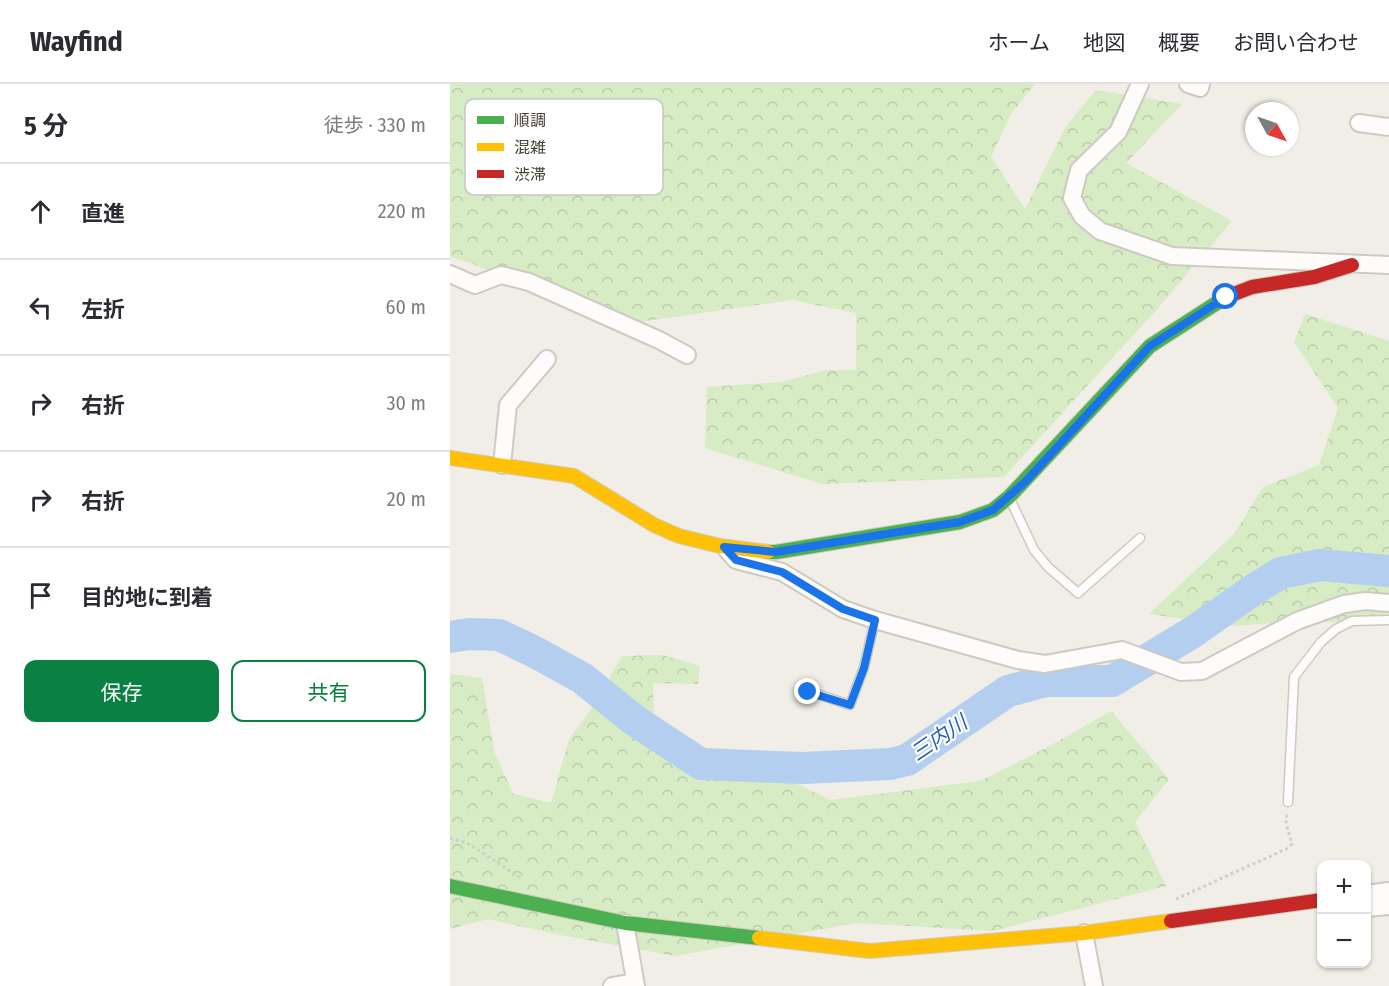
<!DOCTYPE html>
<html lang="ja">
<head>
<meta charset="utf-8">
<style>
	body { margin:0; font-family:"Fira Sans Condensed","Noto Sans JP",sans-serif; background:#f7f7f7; color:#2b2b33 }
	.controls { position:absolute; right:18px; bottom:18px; display:grid; overflow:hidden; border-radius:12px; box-shadow:0 2px 4px #0004 }
	.controls button { width:54px; height:54px; display:grid; place-items:center; padding:0; border:0; border-bottom:2px solid #e1e1e2; background:#fff; color:#2b2b33; font:30px sans-serif }
	.compass { position:absolute; left:795px; top:18px; width:54px; height:54px; border-radius:50%; background:#fff; box-shadow:0 2px 4px #0004; rotate:130deg }
	.stop { position:absolute; width:18px; height:18px; margin:-14px; border:4px solid #1a73e8; border-radius:50%; background:#fff }
	.stop.end { background:#1a73e8; border-color:#fff; box-shadow:0 2px 6px #0008 }
	.list { margin:0; padding:0; list-style:none }
	h2 { display:flex; justify-content:space-between; align-items:center; height:78px; margin:0; padding:0 24px; font-size:26px }
	h2 small { font-size:20px; font-weight:400; color:#7c7c81 }
	.list li { display:grid; grid-template-columns:39px 1fr auto; gap:18px; align-items:center; box-sizing:border-box; height:96px; padding:0 24px; border-top:2px solid #e1e1e2 }
	.list b { display:block; font-size:22px; white-space:nowrap }
	.list em { font-size:20px; font-style:normal; color:#7c7c81 }
	.actions { display:flex; gap:12px; padding:18px 24px }
	.actions a { flex:1; padding:14px 0; border:2px solid #0b8043; border-radius:12px; text-align:center; font-size:21px; color:#0b8043 }
	.actions .main { background:#0b8043; color:#fff }
	.icon { flex:none; width:33px; height:33px; fill:none; stroke:currentColor; stroke-width:2; stroke-linecap:round; stroke-linejoin:round }
	.map { position:relative; flex:none; width:939px; height:902px; overflow:hidden }
	header { display:flex; align-items:center; gap:36px; box-sizing:border-box; height:84px; padding:0 30px; background:#fff; border-bottom:2px solid #e1e1e2 }
	header strong { font-size:28px }
	nav { display:flex; gap:33px; margin-inline-start:auto; font-size:21px }
	main { display:flex }
	aside { flex:1; background:#fff }
	.map>svg:first-child { display:block }
	.forest { fill:url(#forest-crowns) }
	.lines { fill:none; stroke-linecap:round; stroke-linejoin:round }
	.river { stroke:#b4ceef; stroke-width:32 }
	.lane-casing { stroke:#cccac2; stroke-width:11 }
	.street-casing { stroke:#cccac2; stroke-width:20 }
	.fast-casing { stroke:#cfccbd; stroke-width:16 }
	.slow-casing { stroke:#cfccbd; stroke-width:16 }
	.jam-casing { stroke:#cfccbd; stroke-width:16 }
	.path { stroke:#d0cec9; stroke-width:3; stroke-dasharray:3 3; stroke-linecap:butt }
	.lane { stroke:#fdfcfb; stroke-width:8 }
	.street { stroke:#fdfcfb; stroke-width:16 }
	.fast { stroke:#4caf50; stroke-width:14 }
	.slow { stroke:#ffc107; stroke-width:14 }
	.jam { stroke:#c62828; stroke-width:14 }
	.route { stroke:#1a73e8; stroke-width:8 }
	.labels { text-anchor:middle; stroke-width:4.5; stroke-linejoin:round; paint-order:stroke }
	.water-label { font-size:21px; font-style:italic; fill:#2862b5; stroke:#fff }
	.key { fill:#fff; stroke:#c7c6c2; stroke-width:1.5 }
	.key-label { font-size:16px; fill:#454133 }
</style>
</head>
<body>
<header>
<strong>Wayfind</strong>
<nav><a>ホーム</a><a>地図</a><a>概要</a><a>お問い合わせ</a></nav>
</header>
<main>
<aside>
<h2>5 分<small>徒歩 · 330 m</small></h2>
<ul class="list">
<li><svg class="icon" aria-label="ahead" viewBox="0 0 24 24"><path d="M12 20V5M6 11l6-6 6 6"/></svg><div><b>直進</b></div><em>220 m</em></li>
<li><svg class="icon" aria-label="left" viewBox="0 0 24 24"><path d="M17 20v-9H6M10 6l-5 5 5 5"/></svg><div><b>左折</b></div><em>60 m</em></li>
<li><svg class="icon" aria-label="right" viewBox="0 0 24 24"><path d="M7 20v-9h11M14 6l5 5-5 5"/></svg><div><b>右折</b></div><em>30 m</em></li>
<li><svg class="icon" aria-label="right" viewBox="0 0 24 24"><path d="M7 20v-9h11M14 6l5 5-5 5"/></svg><div><b>右折</b></div><em>20 m</em></li>
<li><svg class="icon" aria-label="arrive" viewBox="0 0 24 24"><path d="M6 21V4h12l-3 4 3 4H6"/></svg><div><b>目的地に到着</b></div></li>
</ul>
<div class="actions"><a class="main">保存</a><a>共有</a></div>
</aside>
<div class="map">
<svg width="939" height="902" viewBox="0 0 939 902">
	<defs>
		<pattern id="forest-crowns" width="20" height="18" patternUnits="userSpaceOnUse" patternTransform="scale(1.5)"><rect width="20" height="18" fill="#d7ebc4"/><path d="M2 6a3 3 0 1 1 6 0M12 15a3 3 0 1 1 6 0" fill="none" stroke="#bacba9"/></pattern>
	</defs>
	<rect width="100%" height="100%" fill="#f0eee6"/>
	<path class="forest" d="M0 0H585L561 30 541 73 575 125 615 44 646 6 732 20 676 79 782 137 708 224 554 393 372 400 255 364 257 303 332 298 376 286H406V229L342 216 161 242 21 179 0 173Z
		M855 230 939 257V539L847 537 787 542 699 530 784 450 813 403 869 381 888 324 844 258Z
		M213 571 250 582 248 600 203 599 205 657 272 678 313 684 381 716 530 697 598 663 661 627 719 695 685 738 716 802 543 847 406 839 225 872 110 851 38 835 0 845V590L32 594 44 667 63 710 101 719 119 656 141 625 172 572Z"/>
	<g class="lines">
		<path class="river" d="M0 553 19 550 49 551 83 567 132 594 184 636 251 680 353 684 440 680 457 676 558 607 596 597H662L743 548 806 504 831 489 870 481 939 487"/>
		<g class="lane-casing">
			<path id="lane" d="M560 415 584 466 598 483 628 509 690 454
				M358 607 400 621 414 583 425 536
				M838 718 844 593 871 558 886 545 902 537 939 536"/>
		</g>
		<g class="street-casing">
			<path id="street" d="M690 0 668 48 629 86 622 114 632 132 650 147 722 172 939 181
				M738 0 750 4 751 0
				M909 39 939 43
				M0 190 25 201 51 191 79 198 209 256 237 271
				M52 381 58 321 97 275
				M277 466 286 476 332 488 393 525 425 536 568 576 595 580 672 566 731 588 752 587 847 537 894 520 916 517 939 519
				M916 810 939 807
				M916 824 939 822
				M175 839 186 902
				M634 849 644 902
				M162 902 184 898"/>
		</g>
		<g class="fast-casing">
			<path id="fast" d="M318 468H326L510 438 543 426 559 413 700 262 776 213
				M0 802 175 839 309 854"/>
		</g>
		<g class="slow-casing">
			<path id="slow" d="M0 374 124 392 204 441 229 452 270 462 318 468
				M309 854 420 867 634 849 721 837"/>
		</g>
		<g class="jam-casing">
			<path id="jam" d="M776 213 802 203 864 193 902 181
				M721 837 872 816"/>
		</g>
		<path class="path" d="M0 754 17 759 71 794
			M726 815 836 765 842 760 836 739 837 728"/>
		<use href="#lane" class="lane"/>
		<use href="#street" class="street"/>
		<use href="#fast" class="fast"/>
		<use href="#slow" class="slow"/>
		<use href="#jam" class="jam"/>
	</g>
	<g class="lines">
		<path class="route" d="M358 608 400 621 414 584 425 536 393 525 332 488 286 476 274 463 326 468 510 438 543 426 575 398 700 262 776 213"/>
	</g>
	<g class="labels">
		<g class="water-label">
			<text transform="translate(489 654) rotate(-34)" y="7">三内川</text>
		</g>
	</g>
	<rect x="15" y="15" width="198" height="96" rx="9" class="key"/>
	<rect x="27" y="32" width="27" height="8" fill="#4caf50"/>
	<rect x="27" y="59" width="27" height="8" fill="#ffc107"/>
	<rect x="27" y="86" width="27" height="8" fill="#c62828"/>
	<g class="key-label">
		<text x="64" y="42">順調</text>
		<text x="64" y="69">混雑</text>
		<text x="64" y="96">渋滞</text>
	</g>
</svg>
<div class="controls">
<button>+</button>
<button>−</button>
</div>
<svg class="compass" viewBox="-18 -18 36 36"><path d="M0-13l5 13h-10z" fill="#e53935"/><path d="M0 13l5-13h-10z" fill="#7c7c81"/></svg>
<div class="stop" style="left:776px;top:213px"></div>
<div class="stop end" style="left:358px;top:608px"></div>
</div>
</main>
</body>
</html>
